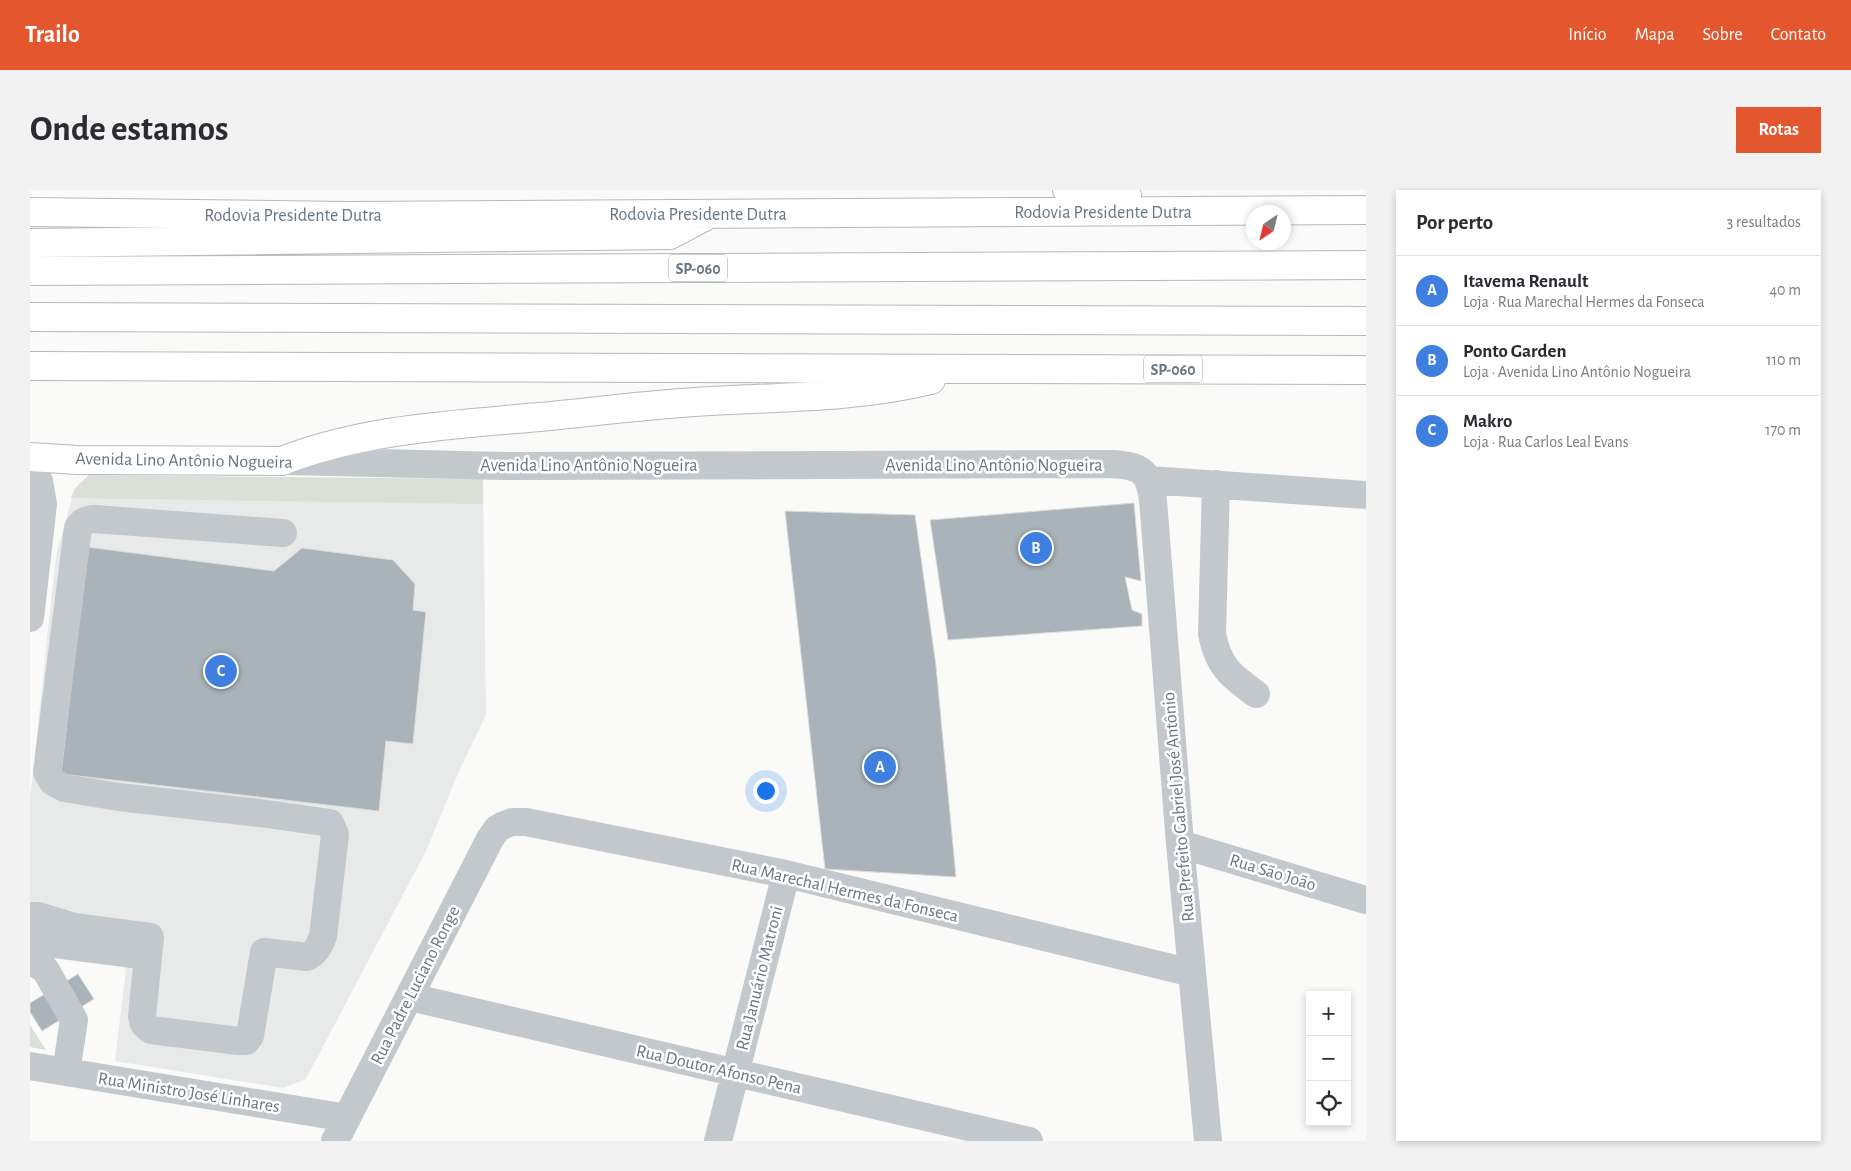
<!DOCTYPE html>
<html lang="pt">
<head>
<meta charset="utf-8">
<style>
	body { margin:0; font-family:"Alegreya Sans",sans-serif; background:#f2f2f3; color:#2b2b33 }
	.controls { position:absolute; right:15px; bottom:15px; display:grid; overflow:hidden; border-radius:0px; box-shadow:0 2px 8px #0003 }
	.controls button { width:45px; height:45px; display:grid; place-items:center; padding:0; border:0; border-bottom:1px solid #e1e1e2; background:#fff; color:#2b2b33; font:25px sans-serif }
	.compass { position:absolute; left:1216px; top:15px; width:45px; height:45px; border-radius:50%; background:#fff; box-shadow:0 2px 8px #0003; rotate:215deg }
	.you { position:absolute; left:735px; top:600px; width:18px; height:18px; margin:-12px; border:4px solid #fff; border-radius:50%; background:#1a73e8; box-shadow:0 0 0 8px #1a73e833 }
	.badge { display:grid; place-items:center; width:32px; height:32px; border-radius:50%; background:#e4572e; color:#fff; font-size:16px; font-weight:700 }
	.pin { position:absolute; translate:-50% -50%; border:2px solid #fff; box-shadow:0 1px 5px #0006 }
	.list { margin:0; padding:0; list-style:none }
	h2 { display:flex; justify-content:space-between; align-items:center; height:65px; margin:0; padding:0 20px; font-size:21px }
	h2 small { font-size:16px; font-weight:400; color:#7c7c81 }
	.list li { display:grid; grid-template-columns:32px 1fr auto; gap:15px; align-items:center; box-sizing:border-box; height:70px; padding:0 20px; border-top:1px solid #e1e1e2 }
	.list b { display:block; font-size:19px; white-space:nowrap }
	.list p { margin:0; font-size:16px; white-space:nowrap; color:#7c7c81 }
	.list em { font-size:16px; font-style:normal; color:#7c7c81 }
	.icon { flex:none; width:28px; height:28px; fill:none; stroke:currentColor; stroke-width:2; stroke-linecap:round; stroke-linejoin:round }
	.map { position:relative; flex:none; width:1336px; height:951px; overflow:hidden; border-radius:0px }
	header { display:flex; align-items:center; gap:30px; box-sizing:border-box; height:70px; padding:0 25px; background:#e4572e; color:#fff }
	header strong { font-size:24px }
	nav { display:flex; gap:28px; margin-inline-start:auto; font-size:18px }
	.intro { display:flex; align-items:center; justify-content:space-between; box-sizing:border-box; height:120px; padding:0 30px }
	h1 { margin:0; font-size:35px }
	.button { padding:12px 22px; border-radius:0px; background:#e4572e; color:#fff; font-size:18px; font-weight:700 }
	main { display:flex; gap:30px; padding:0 30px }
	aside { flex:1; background:#fff; border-radius:0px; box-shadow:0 2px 8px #0003 }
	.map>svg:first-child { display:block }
	.built { fill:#e8e9e9 }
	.green { fill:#dadfd7 }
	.building { fill:#aab3b9; stroke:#dcdcda }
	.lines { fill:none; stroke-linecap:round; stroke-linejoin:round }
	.major-casing { stroke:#b5babe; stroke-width:30 }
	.highway-casing { stroke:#b4b9bd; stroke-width:30 }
	.minor { stroke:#c3c8cc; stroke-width:28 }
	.major { stroke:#fff; stroke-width:28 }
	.highway { stroke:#fff; stroke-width:28 }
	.labels { text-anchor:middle; stroke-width:5; stroke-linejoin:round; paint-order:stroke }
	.shield { fill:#fff; stroke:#939fa8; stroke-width:1 }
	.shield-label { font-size:16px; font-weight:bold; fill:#657683 }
	.street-label { font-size:18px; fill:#657683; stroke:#fff }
</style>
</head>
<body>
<header>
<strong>Trailo</strong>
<nav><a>Início</a><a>Mapa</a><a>Sobre</a><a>Contato</a></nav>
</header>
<div class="intro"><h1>Onde estamos</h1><a class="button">Rotas</a></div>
<main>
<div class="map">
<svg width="1336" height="951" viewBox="0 0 1336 951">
	<rect width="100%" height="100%" fill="#fafaf8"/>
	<path class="built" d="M453 289 456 525 430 579 396 661 276 889 253 898 85 871 97 770 0 755V610L26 365 45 298Z"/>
	<path class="green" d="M59 285 453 289V314L41 308 45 298Z
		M0 835 16 860 0 857Z"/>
	<path class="building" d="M1104 313 1111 391 1095 387 1102 420 1112 424V436L918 450 900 330Z
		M755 321 885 325 906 476 926 687 795 679Z
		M57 357 244 381 272 358 363 370 385 394 383 420 396 422 383 554 356 551 349 621 31 584Z
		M48 784 64 809 12 841 0 822V813Z"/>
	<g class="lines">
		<g class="major-casing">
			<path id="major" d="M0 267 47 270 252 271"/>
		</g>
		<g class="highway-casing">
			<path id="highway" d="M1037 0 1097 6
				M0 22 318 26 1336 20
				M0 53 640 45 674 27
				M0 81 1336 75
				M0 127 1336 131
				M0 176 1336 180
				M252 271C334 239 422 235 509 227 573 221 637 212 701 210 768 207 835 206 901 190"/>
		</g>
		<path class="minor" d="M256 271 477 276 1083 274C1111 276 1119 281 1123 310L1150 654 1178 951
			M0 276 9 291 13 314 0 428
			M1119 290 1336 305
			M1186 294 1182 444C1188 476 1201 486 1226 504
			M1150 654 1336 710
			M0 726H8L44 737 120 747 112 826 114 834 121 840 209 851H216L220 846 234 762 277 767C287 762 289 756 293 746L305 645 300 633 230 623 89 607 34 598 23 592 17 582 48 338C52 331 56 330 64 329L253 343
			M0 751 118 766
			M0 771 15 779 44 830 36 882
			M380 807 999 951
			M0 876 317 928
			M305 951 460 649 467 639 474 635 482 632H496L756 684 1162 783
			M688 951 756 684"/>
		<use href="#major" class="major"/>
		<use href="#highway" class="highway"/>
	</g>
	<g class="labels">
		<g class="shield">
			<rect x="639" y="64.5" width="58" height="27" rx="4"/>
			<rect x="1114" y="165.5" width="58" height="27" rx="4"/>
		</g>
		<g class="shield-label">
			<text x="668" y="84">SP-060</text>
			<text x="1143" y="185">SP-060</text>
		</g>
		<g class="street-label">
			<text x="1073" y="28">Rodovia Presidente Dutra</text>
			<text x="668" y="30">Rodovia Presidente Dutra</text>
			<text x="263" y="31">Rodovia Presidente Dutra</text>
			<text transform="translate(154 270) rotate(1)" y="6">Avenida Lino Antônio Nogueira</text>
			<text x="559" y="281">Avenida Lino Antônio Nogueira</text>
			<text x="964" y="281">Avenida Lino Antônio Nogueira</text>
			<text transform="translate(1148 617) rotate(-95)" y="6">Rua Prefeito Gabriel José Antônio</text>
			<text transform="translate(1243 682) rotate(17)" y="6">Rua São João</text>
			<text transform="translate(815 700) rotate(13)" y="6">Rua Marechal Hermes da Fonseca</text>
			<text transform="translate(729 788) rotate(-76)" y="6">Rua Januário Matroni</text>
			<text transform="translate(385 795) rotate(-63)" y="6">Rua Padre Luciano Ronge</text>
			<text transform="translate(689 879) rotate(13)" y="6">Rua Doutor Afonso Pena</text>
			<text transform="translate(159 902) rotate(9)" y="6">Rua Ministro José Linhares</text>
		</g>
	</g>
</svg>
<div class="controls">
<button>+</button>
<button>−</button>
<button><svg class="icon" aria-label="locate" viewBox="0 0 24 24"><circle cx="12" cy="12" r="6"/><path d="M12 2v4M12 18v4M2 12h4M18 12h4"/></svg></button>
</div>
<svg class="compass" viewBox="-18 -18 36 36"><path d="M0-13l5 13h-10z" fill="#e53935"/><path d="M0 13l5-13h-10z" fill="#7c7c81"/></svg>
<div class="you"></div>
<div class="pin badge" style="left:850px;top:577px;background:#3f7fe0">A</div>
<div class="pin badge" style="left:1006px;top:358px;background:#3f7fe0">B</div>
<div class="pin badge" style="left:191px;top:481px;background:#3f7fe0">C</div>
</div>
<aside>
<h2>Por perto<small>3 resultados</small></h2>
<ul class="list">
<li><span class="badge" style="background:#3f7fe0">A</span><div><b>Itavema Renault</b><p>Loja · Rua Marechal Hermes da Fonseca</p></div><em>40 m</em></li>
<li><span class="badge" style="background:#3f7fe0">B</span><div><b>Ponto Garden</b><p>Loja · Avenida Lino Antônio Nogueira</p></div><em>110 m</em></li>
<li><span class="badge" style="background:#3f7fe0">C</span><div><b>Makro</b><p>Loja · Rua Carlos Leal Evans</p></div><em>170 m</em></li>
</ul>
</aside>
</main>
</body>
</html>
